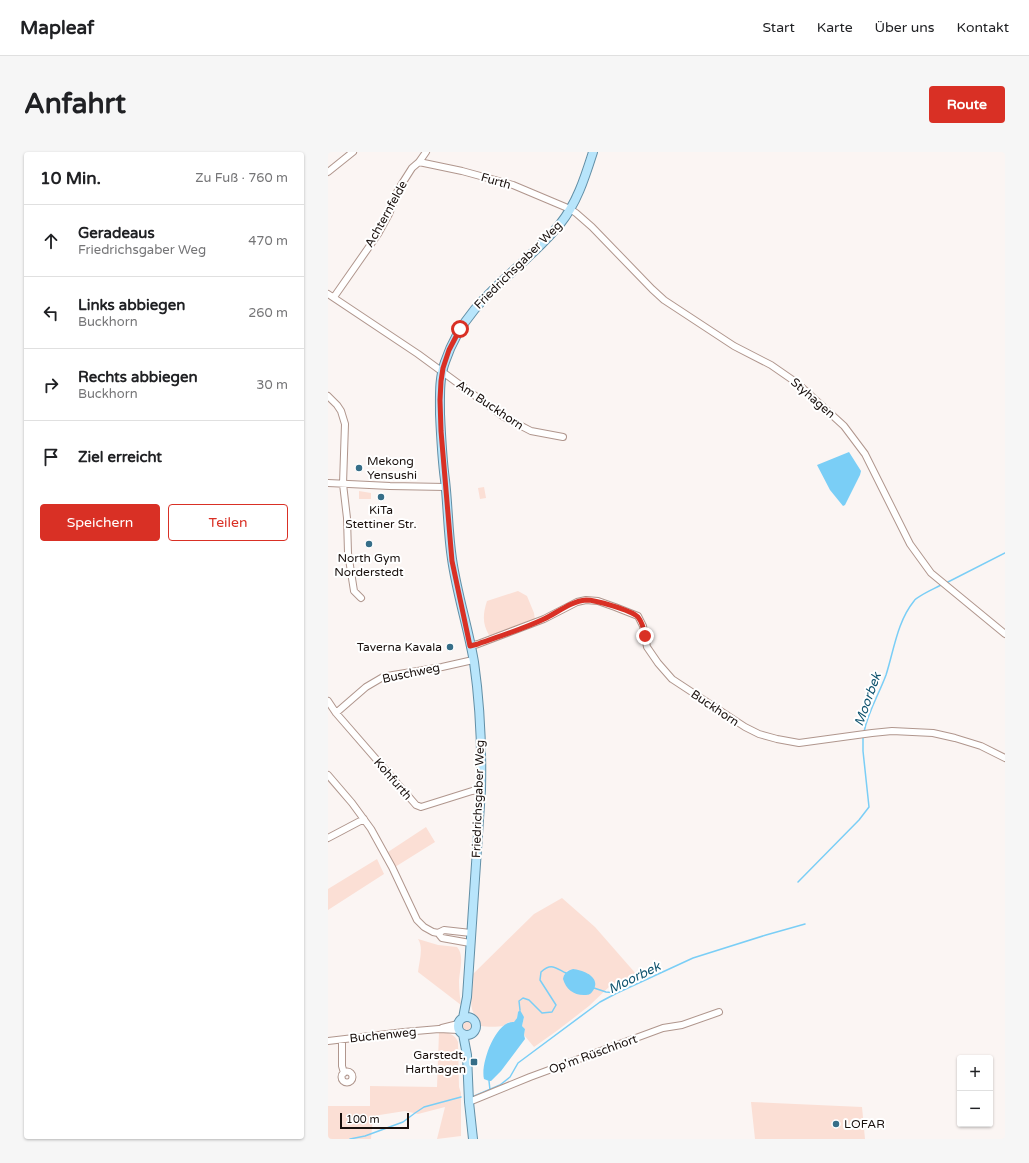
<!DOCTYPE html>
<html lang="de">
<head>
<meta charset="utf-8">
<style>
	body { margin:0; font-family:"Varela Round",sans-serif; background:#f6f6f6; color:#202124 }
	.controls { position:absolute; right:12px; bottom:12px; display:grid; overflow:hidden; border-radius:4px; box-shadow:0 1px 3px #0004 }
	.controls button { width:36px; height:36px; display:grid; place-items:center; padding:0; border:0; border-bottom:1px solid #e0e0e0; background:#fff; color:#202124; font:20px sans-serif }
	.scale { position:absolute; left:12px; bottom:10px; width:69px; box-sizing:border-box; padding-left:4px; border:2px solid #19100d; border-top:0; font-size:11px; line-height:14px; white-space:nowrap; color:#19100d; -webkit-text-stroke:3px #fff; paint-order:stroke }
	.stop { position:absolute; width:12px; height:12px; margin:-9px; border:3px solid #d93025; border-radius:50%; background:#fff }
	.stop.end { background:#d93025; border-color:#fff; box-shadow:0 1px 4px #0008 }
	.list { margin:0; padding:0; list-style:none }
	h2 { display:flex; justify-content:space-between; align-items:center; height:52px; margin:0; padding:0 16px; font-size:17px }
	h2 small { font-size:13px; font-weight:400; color:#757577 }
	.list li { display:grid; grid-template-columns:26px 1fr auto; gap:12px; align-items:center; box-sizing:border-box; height:72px; padding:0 16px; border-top:1px solid #e0e0e0 }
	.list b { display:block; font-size:15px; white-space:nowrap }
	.list p { margin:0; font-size:13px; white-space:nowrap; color:#757577 }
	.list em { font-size:13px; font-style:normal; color:#757577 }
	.actions { display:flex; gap:8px; padding:12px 16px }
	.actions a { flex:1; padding:9px 0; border:1px solid #d93025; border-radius:4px; text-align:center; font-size:14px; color:#d93025 }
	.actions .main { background:#d93025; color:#fff }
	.icon { flex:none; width:22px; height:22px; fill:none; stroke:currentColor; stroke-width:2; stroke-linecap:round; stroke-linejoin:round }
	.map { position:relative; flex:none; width:677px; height:987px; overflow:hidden; border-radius:4px }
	header { display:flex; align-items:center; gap:24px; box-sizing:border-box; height:56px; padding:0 20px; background:#fff; border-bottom:1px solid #e0e0e0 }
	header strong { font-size:19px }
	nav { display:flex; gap:22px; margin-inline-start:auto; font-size:14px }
	.intro { display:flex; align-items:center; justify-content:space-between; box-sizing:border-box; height:96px; padding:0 24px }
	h1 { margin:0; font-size:28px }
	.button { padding:10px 18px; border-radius:4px; background:#d93025; color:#fff; font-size:14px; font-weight:700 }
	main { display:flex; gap:24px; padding:0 24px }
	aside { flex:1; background:#fff; border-radius:4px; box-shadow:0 1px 3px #0004 }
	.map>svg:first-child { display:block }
	.green { fill:#fbdfd5; fill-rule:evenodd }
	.water { fill:#7acef6 }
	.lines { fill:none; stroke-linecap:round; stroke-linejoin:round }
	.stream { stroke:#7acef6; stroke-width:1.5 }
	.minor-casing { stroke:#b0968d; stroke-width:8 }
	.major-casing { stroke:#628fa6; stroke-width:10 }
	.minor { stroke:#fff; stroke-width:6 }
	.major { stroke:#b8e5fb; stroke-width:8 }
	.route { stroke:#d93025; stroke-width:5 }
	.poi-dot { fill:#366e88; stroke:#fff; stroke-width:1.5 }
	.labels { text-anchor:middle; stroke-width:4; stroke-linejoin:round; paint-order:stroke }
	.street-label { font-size:12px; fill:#19100d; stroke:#fff }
	.poi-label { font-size:12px; fill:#19100d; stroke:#fff; text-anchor:start }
	.water-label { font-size:13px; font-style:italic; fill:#10546f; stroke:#fff }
</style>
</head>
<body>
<header>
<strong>Mapleaf</strong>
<nav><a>Start</a><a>Karte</a><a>Über uns</a><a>Kontakt</a></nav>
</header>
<div class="intro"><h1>Anfahrt</h1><a class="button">Route</a></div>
<main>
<aside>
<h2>10 Min.<small>Zu Fuß · 760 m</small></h2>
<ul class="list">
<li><svg class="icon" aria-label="ahead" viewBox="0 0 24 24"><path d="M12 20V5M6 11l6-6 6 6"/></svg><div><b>Geradeaus</b><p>Friedrichsgaber Weg</p></div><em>470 m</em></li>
<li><svg class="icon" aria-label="left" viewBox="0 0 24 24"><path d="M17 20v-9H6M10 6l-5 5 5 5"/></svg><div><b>Links abbiegen</b><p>Buckhorn</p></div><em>260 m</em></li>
<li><svg class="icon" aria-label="right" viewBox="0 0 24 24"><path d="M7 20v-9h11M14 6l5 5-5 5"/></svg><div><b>Rechts abbiegen</b><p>Buckhorn</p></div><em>30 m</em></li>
<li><svg class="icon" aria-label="arrive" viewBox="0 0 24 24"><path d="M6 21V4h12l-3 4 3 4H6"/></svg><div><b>Ziel erreicht</b></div></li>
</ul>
<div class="actions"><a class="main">Speichern</a><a>Teilen</a></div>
</aside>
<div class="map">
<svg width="677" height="987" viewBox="0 0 677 987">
	<rect width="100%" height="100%" fill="#fbf5f3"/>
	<path class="green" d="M156 335 158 346 152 347 150 336Z
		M31 339 43 341V347H31Z
		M190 439 199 444 206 461 207 468 166 484 161 483C154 472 155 461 159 449Z
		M98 675 107 690 67 715 60 700Z
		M49 707 56 722 0 758V737Z
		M234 746 267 775 309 823 283 833 261 854 230 878 206 895 196 883 197 877 194 874 196 865 190 860 189 866 186 871 181 870C181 870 176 873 175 874 171 875 157 875 153 874 151 866 148 866 145 860 141 850 144 833 145 822L206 762ZM240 818 264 840 236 823Z
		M90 787 110 793 129 795C137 803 131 820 131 830 131 838 132 846 133 853L90 820C91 810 96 796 90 787Z
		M133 874a6 6 0 1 1 12 0a6 6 0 1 1-12 0Z
		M111 880C119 880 127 882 130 890L131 935 133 941V984L109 987 117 955 90 962 77 959 45 964 43 987H0V954H42V934L109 935Z
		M423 950 534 955 537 987H427Z"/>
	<path class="water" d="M521 300 533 319 532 323 517 353 515 354 502 338 489 313Z
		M245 817C256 818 275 826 264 840 262 843 259 843 256 843 245 843 238 837 235 827 236 821 239 819 245 817Z
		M192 858 196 865 194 874 197 877 196 883 197 887 173 919 163 929H161L156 927C152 912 168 868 186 870L189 866 190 860Z"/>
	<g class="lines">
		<path class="stream" d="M618 431 677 401
			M536 580C540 560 551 542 558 523 566 498 569 470 586 449 589 444 608 436 615 432
			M470 730 531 668 541 655 535 599V583
			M266 836 278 840 289 841
			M192 858 191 849 195 846 201 848 214 861 224 860 228 853 212 828 213 820C223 811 226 815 238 821
			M161 929 162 938
			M144 945 172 933 182 925 190 911 272 850 289 841 365 806 438 783 477 772
			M22 987 37 984 75 970 87 961 96 955 133 945"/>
		<g class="minor-casing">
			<path id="minor" d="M91 10 134 19 185 33 242 57 248 61 264 75 324 137 336 148 406 194 443 213 469 231 516 274 537 302 582 392 603 421 677 482
				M0 20 25 0
				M0 142 90 202 176 265 203 279 235 285
				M6 145 50 82 61 62 70 38 84 16 91 10 98 0
				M0 244 9 253 13 259 17 272 15 332 19 366 20 401 26 439 33 446
				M0 331 62 334 118 335
				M142 494 150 492 216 467 249 450 258 448 270 449 287 455 310 464 315 474 319 495 330 511 344 527 417 575 431 582 449 587 471 591 544 581 564 579 605 581 627 586 653 594 677 606
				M0 549 8 561 88 653 93 655 144 639 153 638
				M8 561 38 535 55 525 65 523 114 515 145 508
				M0 623 24 651 43 677 64 715 89 768 96 775 105 780 110 781 114 786 142 791
				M0 686 36 667
				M110 781 116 778 143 781
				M114 876 130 872
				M14 888V914L16 921
				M0 889 76 880 111 877 130 878
				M13.5 925a5.5 5.5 0 1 1 11 0a5.5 5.5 0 1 1-11 0Z
				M141 950 202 925 335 876 354 873 391 860"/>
		</g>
		<g class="major-casing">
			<path id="major" d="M130 874a9 9 0 1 1 18 0a9 9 0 1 1-18 0Z
				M135 866 139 845 153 638C154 595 152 552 146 510 140 475 129 442 124 407 120 381 120 354 117 328 114 306 113 284 112 262 112 244 111 226 117 210 138 146 192 121 232 72 249 51 257 25 265 0
				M135 882 139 903 141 950 145 987"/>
		</g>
		<use href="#minor" class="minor"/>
		<use href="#major" class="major"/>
	</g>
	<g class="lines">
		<path class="route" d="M132 177 121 198 115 216 113 229 112 248 113 279 124 409 142 494 150 492C172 484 195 477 216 467 229 461 243 449 258 448 267 448 303 458 310 465 314 470 316 478 317 484"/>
	</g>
	<g class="poi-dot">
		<circle cx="31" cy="316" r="4"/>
		<circle cx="53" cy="345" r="4"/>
		<circle cx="41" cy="392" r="4"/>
		<circle cx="122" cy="495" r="4"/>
		<rect x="142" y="906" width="8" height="8" rx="2"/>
		<circle cx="508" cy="972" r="4"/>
	</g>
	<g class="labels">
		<g class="street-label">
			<text transform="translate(168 29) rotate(16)" y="4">Furth</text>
			<text transform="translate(58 62) rotate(-61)" y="4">Achternfelde</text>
			<text transform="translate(190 113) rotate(-45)" y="4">Friedrichsgaber Weg</text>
			<text transform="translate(485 246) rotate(41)" y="4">Styhagen</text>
			<text transform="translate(162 253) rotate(34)" y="4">Am Buckhorn</text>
			<text transform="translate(83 521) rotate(-12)" y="4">Buschweg</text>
			<text transform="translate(387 556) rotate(34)" y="4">Buckhorn</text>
			<text transform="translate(65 627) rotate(49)" y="4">Kohfurth</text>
			<text transform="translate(150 647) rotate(-88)" y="4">Friedrichsgaber Weg</text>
			<text transform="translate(55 883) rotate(-6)" y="4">Buchenweg</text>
			<text transform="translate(265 902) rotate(-20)" y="4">Op'm Rüschhort</text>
		</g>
		<g class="poi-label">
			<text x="39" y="313">Mekong<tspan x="39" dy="14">Yensushi</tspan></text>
			<text x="53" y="362" text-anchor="middle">KiTa<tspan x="53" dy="14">Stettiner Str.</tspan></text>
			<text x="41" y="410" text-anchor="middle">North Gym<tspan x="41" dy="14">Norderstedt</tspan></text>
			<text x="114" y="499" text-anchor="end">Taverna Kavala</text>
			<text x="138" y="907" text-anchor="end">Garstedt,<tspan x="138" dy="14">Harthagen</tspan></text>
			<text x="516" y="976">LOFAR</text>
		</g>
		<g class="water-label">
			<text transform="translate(539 547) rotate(-70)" y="5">Moorbek</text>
			<text transform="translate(306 825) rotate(-26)" y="5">Moorbek</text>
		</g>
	</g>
</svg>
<div class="controls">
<button>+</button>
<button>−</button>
</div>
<div class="scale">100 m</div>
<div class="stop" style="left:132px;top:177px"></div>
<div class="stop end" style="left:317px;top:484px"></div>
</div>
</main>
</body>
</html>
